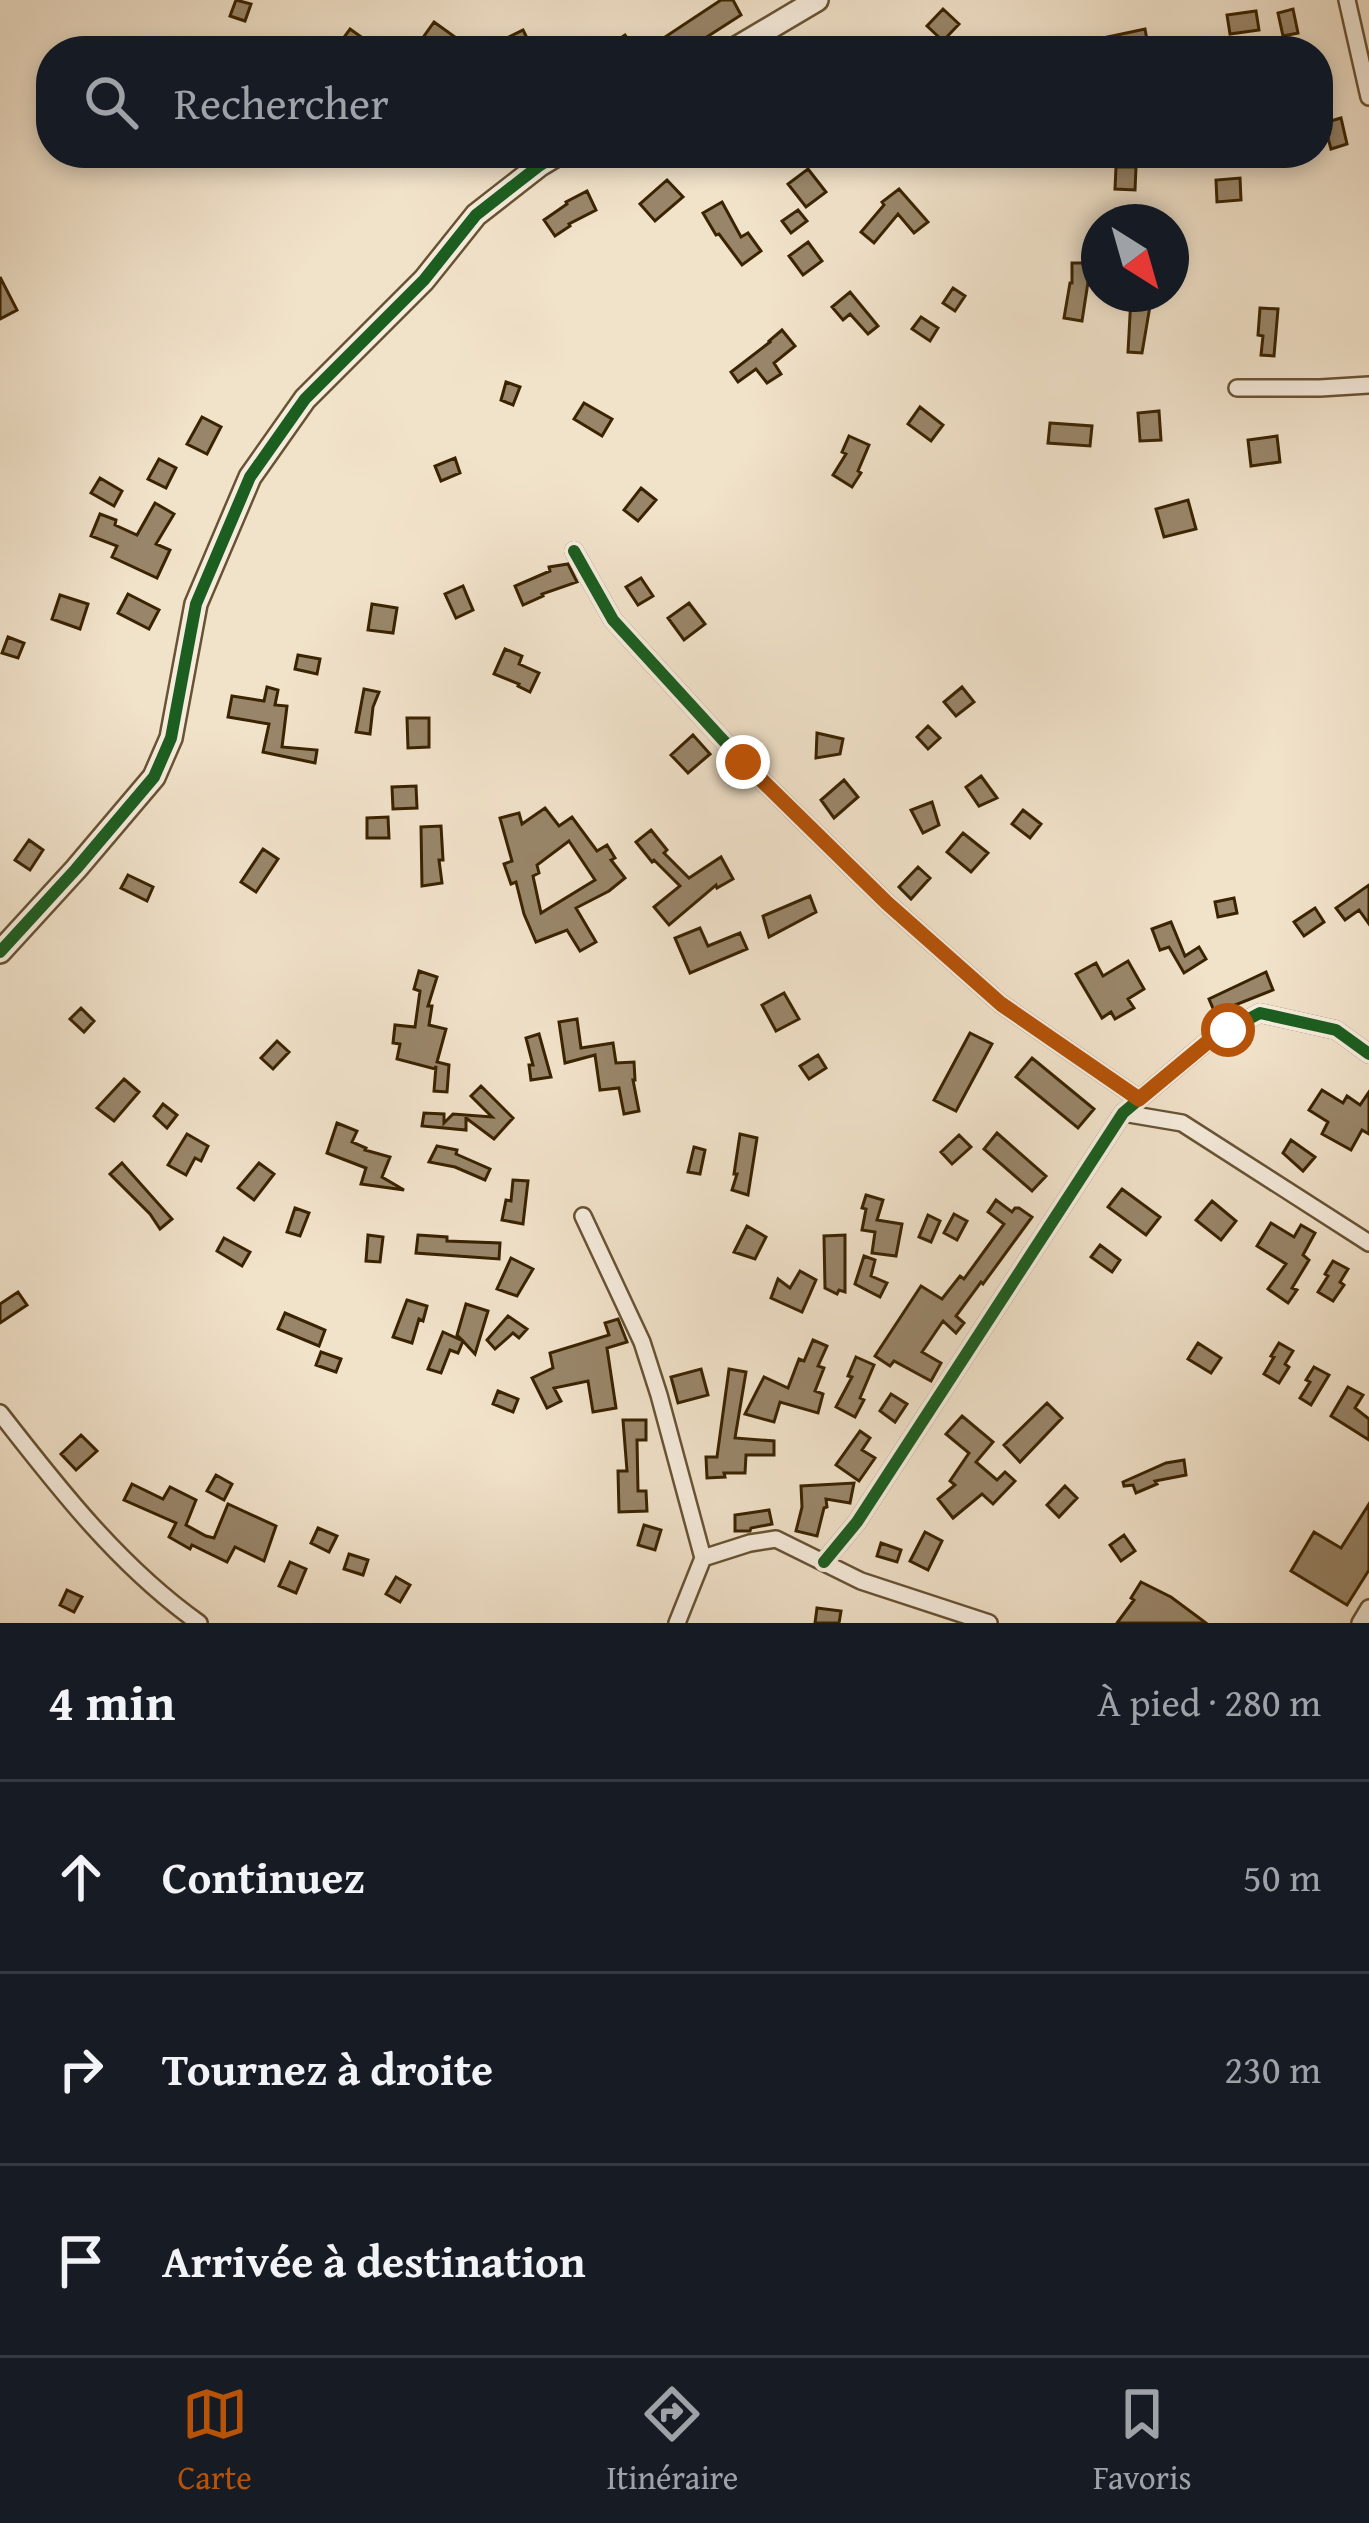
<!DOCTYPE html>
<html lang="fr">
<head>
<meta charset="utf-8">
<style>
	body { margin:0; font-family:"Gentium Book Plus",serif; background:#20242c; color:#f1f3f6 }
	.compass { position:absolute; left:1081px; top:204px; width:108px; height:108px; border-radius:50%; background:#171b24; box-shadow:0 6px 18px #0003; rotate:143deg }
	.stop { position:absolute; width:36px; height:36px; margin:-27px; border:9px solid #b45309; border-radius:50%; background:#fff }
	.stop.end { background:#b45309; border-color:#fff; box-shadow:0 3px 12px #0008 }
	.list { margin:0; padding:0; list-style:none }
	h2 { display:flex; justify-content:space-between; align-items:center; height:156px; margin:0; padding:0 48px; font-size:51px }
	h2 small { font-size:39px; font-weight:400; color:#9ea1a6 }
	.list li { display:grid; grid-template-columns:78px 1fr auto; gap:36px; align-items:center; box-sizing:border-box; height:192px; padding:0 48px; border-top:3px solid #363941 }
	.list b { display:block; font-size:45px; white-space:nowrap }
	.list em { font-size:39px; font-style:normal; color:#9ea1a6 }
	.icon { flex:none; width:66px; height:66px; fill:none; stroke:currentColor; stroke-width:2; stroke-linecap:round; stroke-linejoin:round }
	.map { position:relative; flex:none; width:1369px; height:1623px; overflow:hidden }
	.search { position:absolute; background:#171b24; box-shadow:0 6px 18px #0003; left:36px; right:36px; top:36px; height:132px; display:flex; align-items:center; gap:30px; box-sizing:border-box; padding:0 42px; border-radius:48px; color:#9ea1a6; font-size:45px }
	.sheet { height:732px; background:#171b24 }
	nav { display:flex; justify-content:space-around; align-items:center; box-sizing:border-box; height:168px; border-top:3px solid #363941; background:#171b24; font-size:33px; color:#9ea1a6 }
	nav a { display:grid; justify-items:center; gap:6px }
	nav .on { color:#b45309 }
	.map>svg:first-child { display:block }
	.building { fill:#99866a; stroke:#3a2301; stroke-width:3; fill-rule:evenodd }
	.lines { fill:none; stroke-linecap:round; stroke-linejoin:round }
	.minor-casing { stroke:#685333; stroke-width:20 }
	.tertiary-casing { stroke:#685333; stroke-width:26 }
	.minor { stroke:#f6ecdd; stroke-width:15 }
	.tertiary { stroke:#f6ecdd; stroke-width:21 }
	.cycleway-casing { stroke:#f6ecdd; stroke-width:20 }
	.cycleway { stroke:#1b5e20; stroke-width:12 }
	.route { stroke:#b45309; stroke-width:15 }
</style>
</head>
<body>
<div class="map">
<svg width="1369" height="1623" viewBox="0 0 1369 1623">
	<rect width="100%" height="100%" fill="#f1e2ca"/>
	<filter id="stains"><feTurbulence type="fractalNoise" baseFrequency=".00167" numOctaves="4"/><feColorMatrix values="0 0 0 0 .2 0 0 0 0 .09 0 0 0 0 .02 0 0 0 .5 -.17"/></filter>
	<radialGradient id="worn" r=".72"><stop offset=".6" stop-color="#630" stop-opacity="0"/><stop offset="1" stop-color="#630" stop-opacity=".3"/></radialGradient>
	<path class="building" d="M236 0 251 4 245 21 230 16Z
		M721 0H733L741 15 699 42 696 38 676 51 665 37Z
		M943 9 959 24 943 41 927 26Z
		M1293 9 1298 33 1283 36 1278 13Z
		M1256 11 1259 30 1230 34 1227 15Z
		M434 22 455 37 445 51H424L417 46Z
		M350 29 367 41 360 51H334Z
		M1145 29 1149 51H1105L1103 38Z
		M523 30 531 46 520 51H506L501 41Z
		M625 35 636 51H601Z
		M1341 118 1347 144 1331 149 1324 123Z
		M1116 167H1136L1135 190 1115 189Z
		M808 169 826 192 806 207 788 184Z
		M1240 178 1241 200 1217 202 1216 180Z
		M667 180 683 197 655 221 640 204Z
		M899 189 928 222 914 233 898 214 874 243 861 232 884 205 882 202Z
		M587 191 596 210 569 224 570 226 555 236 544 220 567 204 566 202Z
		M722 202 741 237 748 233 761 251 742 265 719 234 716 235 703 213Z
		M798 210 807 221 791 233 782 221Z
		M808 242 822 261 803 275 789 256Z
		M1072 263H1091L1082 321 1064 318 1070 283H1072Z
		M0 277 17 310 0 319Z
		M953 288 965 296 955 311 943 303Z
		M850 292 878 326 868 334 850 314 843 320 832 307Z
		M1131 297 1151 300 1142 353 1128 352Z
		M1260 308 1278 309 1274 356 1261 355 1263 336 1258 335Z
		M921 317 938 328 930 341 912 329Z
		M782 330 795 346 774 363 781 374 767 383 756 369 738 382 731 372 770 342 769 341Z
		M506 382 520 387 513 405 501 400Z
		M584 403 612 419 602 436 574 419Z
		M920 407 943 425 931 441 908 424Z
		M1159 411 1161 440 1140 441 1138 413Z
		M202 417 221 427 207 454 187 444Z
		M1050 423 1092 426 1090 446 1048 443Z
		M849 436 869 445 858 471 861 473 852 487 833 475 846 454 842 452Z
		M1277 436 1280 462 1251 466 1248 440Z
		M455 458 460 473 441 481 435 466Z
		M159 459 176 468 166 488 148 479Z
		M100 478 122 491 114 506 91 493Z
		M641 488 656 500 638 521 624 510Z
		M1188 500 1196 529 1164 537 1156 509Z
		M155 503 174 514 156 544 170 550 157 578 112 557 117 546 91 536 100 514 116 520 115 525 137 535Z
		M568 564 577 582 542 594 543 596 523 605 515 586 550 571 549 567Z
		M641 578 653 596 638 605 626 587Z
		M463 586 473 610 456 618 445 594Z
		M128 594 159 610 149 629 118 613Z
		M60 595 88 604 80 629 52 619Z
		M689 603 705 624 684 640 668 618Z
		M372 604 397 608 393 633 368 630Z
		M8 637 24 643 18 658 2 653Z
		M505 649 522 656 519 664 539 673 530 692 518 686 519 684 494 674Z
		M298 655 320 659 317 674 295 669Z
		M267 687 278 690 275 705 287 706 282 747 317 750 315 763 263 752 269 724 228 717 232 696 264 701Z
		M962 687 974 702 956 716 944 702Z
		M364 689 379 692 373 707 370 734 356 732Z
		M407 718H429V747L408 748Z
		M928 726 940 738 928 749 917 737Z
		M817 733 843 739 840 754 816 758Z
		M693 735 710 754 688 773 671 755Z
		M981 776 997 798 979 806 966 787Z
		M844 780 858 797 834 818 821 800Z
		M416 786 417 808 393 809 392 787Z
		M932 802 939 825 923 833 911 810Z
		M545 808 559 826 572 817 597 851 607 845 615 858 611 860 625 878 609 891 576 908 596 942 580 951 567 930 536 942 524 914 516 882 511 884 504 864 512 861 500 818 519 813 522 824ZM569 841 595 880 541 913 533 876 539 873 537 865Z
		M1023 810 1041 824 1030 838 1012 824Z
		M388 817 389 838H367V818Z
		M441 826 443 860H439L442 883 422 886 421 827Z
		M651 830 667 850 664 853 689 878 721 857 733 879 717 888 716 885 669 925 654 907 680 886 654 860 652 862 636 842Z
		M963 833 988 853 971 872 947 852Z
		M29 840 43 850 30 870 15 860Z
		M263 849 278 859 256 892 241 882Z
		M918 867 930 878 911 899 899 887Z
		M128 875 153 887 147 901 121 888Z
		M1369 885V924L1359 910 1345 920 1336 908Z
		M810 896 816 912 769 937 763 916Z
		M1234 898 1237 913 1218 917 1215 902Z
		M1315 908 1324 922 1304 936 1294 922Z
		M1171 922 1185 956 1199 947 1206 959 1184 973 1169 947 1160 950 1152 929Z
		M700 928 708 946 740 933 747 949 690 973 675 938Z
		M1128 961 1144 989 1128 999 1134 1008 1115 1019 1111 1012 1102 1018 1076 974 1096 963 1103 976Z
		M419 971 437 977 428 1006H432L429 1025 446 1029 437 1062 449 1065 447 1092 434 1091 436 1066 435 1069 397 1059 400 1044 393 1043 395 1025 415 1027 420 991 414 989Z
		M1266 972 1273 990 1215 1013 1209 999Z
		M784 993 799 1019 776 1031 762 1005Z
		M81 1008 94 1021 84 1032 70 1019Z
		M577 1019 581 1048 613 1043 616 1063 634 1062 635 1080H633L639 1111 624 1114 619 1088 600 1090 595 1055 565 1063 559 1022Z
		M970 1033 992 1044 956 1111 934 1100Z
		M539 1034 551 1077 531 1080 529 1065H533L526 1038Z
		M277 1041 289 1052 273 1069 261 1058Z
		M818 1055 826 1068 809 1079 800 1066Z
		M1032 1058 1094 1109 1078 1128 1016 1077Z
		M124 1079 139 1092 114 1121 97 1108Z
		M481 1086 513 1118 494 1139 466 1118V1130L422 1126 424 1113 444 1114V1123L453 1114 492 1117 471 1096Z
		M1322 1090 1343 1103 1347 1096 1360 1105 1369 1092V1134L1362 1130 1351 1150 1322 1134 1328 1122 1309 1110Z
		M163 1104 177 1115 167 1128 154 1116Z
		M337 1123 357 1131 352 1142 366 1148 365 1150 390 1157 382 1177 404 1190 361 1184 366 1168 327 1153Z
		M997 1133 1046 1176 1032 1191 984 1149Z
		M187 1134 208 1146 201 1161 195 1158 186 1175 168 1165Z
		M740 1134 757 1138 748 1195 732 1190 737 1174H734Z
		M959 1135 971 1147 952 1164 941 1152Z
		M1291 1140 1315 1157 1303 1171 1283 1153Z
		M437 1146 457 1150 456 1154 490 1169 485 1180 455 1167 429 1162Z
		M694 1147 705 1150 700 1174 688 1172Z
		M122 1163 172 1219 160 1229 150 1214 110 1174Z
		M259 1163 274 1174 254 1200 238 1188Z
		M513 1180 528 1181 523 1224 502 1220 506 1200 511 1201Z
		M1122 1189 1160 1217 1146 1235 1108 1207Z
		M866 1195 883 1200 877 1220 902 1224 896 1256 872 1253 875 1232 862 1230 866 1209 862 1208Z
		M996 1200 1012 1212 1015 1208H1019L1032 1217 983 1284 981 1282 956 1316 964 1323 956 1333 943 1321 922 1352 941 1363 931 1381 894 1361 890 1366 875 1356 921 1286 942 1299 960 1276 964 1279 1004 1224 988 1212Z
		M1212 1201 1236 1221 1221 1240 1196 1220Z
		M295 1208 309 1213 300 1236 287 1232Z
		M954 1214 967 1221 957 1240 944 1233Z
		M928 1215 940 1221 931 1242 919 1237Z
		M1271 1223 1294 1237 1301 1225 1315 1233 1303 1255 1309 1260 1292 1288 1297 1290 1288 1303 1268 1289 1286 1264 1257 1246Z
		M747 1226 766 1237 755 1259 734 1252Z
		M368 1235 383 1237 380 1262 366 1261Z
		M418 1235 447 1237V1241L500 1243 499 1259 416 1253Z
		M845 1235V1292L839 1290 837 1294 825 1288 824 1236Z
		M224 1238 250 1252 242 1266 217 1251Z
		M1100 1245 1120 1260 1112 1272 1091 1257Z
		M864 1256 875 1260 871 1276 887 1283 880 1297 855 1284Z
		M511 1258 533 1269 517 1296 497 1289Z
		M1333 1261 1348 1269 1340 1282 1344 1285 1333 1301 1318 1292 1328 1276 1325 1274Z
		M800 1271 816 1280 802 1312 771 1298 778 1279 790 1288Z
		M18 1292 27 1305 0 1323V1304Z
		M407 1300 427 1306 423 1321 419 1319 412 1343 393 1337Z
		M466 1304 488 1311 475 1354 463 1341 458 1353 450 1350 441 1373 428 1369 443 1332 463 1341 457 1335Z
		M285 1313 325 1330 319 1346 278 1329Z
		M508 1316 527 1329 519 1338 513 1333 495 1349 487 1340Z
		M618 1319 627 1342 607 1348 616 1408 593 1412 588 1381 554 1388 561 1401 547 1408 532 1378 553 1368 550 1353 609 1335 605 1323Z
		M813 1340 827 1346 818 1366 824 1368 815 1391 823 1394 818 1413 780 1402 774 1422 745 1414 764 1377 788 1388 799 1359 804 1361Z
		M1198 1343 1221 1358 1211 1373 1188 1359Z
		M1279 1343 1293 1351 1285 1364 1289 1367 1279 1383 1264 1374 1274 1357 1271 1356Z
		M321 1352 341 1359 336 1372 316 1365Z
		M856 1357 874 1365 860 1398 864 1400 855 1417 836 1407 852 1377 848 1376Z
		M1314 1367 1329 1375 1311 1405 1300 1398 1310 1382 1306 1380Z
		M701 1369 708 1395 678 1403 671 1377Z
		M729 1369 746 1372 735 1438 774 1441V1455H746L745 1473H724L725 1477 707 1478 706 1457H717Z
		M1348 1387 1363 1395 1355 1408 1369 1419V1440L1331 1416Z
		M498 1391 518 1399 513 1412 493 1404Z
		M891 1394 907 1404 895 1422 880 1411Z
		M1047 1403 1062 1418 1020 1462 1004 1445Z
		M962 1416 993 1442 976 1462 997 1480 1005 1472 1015 1481 993 1504 982 1494 953 1518 938 1499 955 1485 950 1481 969 1453 946 1434Z
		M623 1420H646V1440H637L638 1491H646L647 1511 619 1512 618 1471H627Z
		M860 1431 870 1438 862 1450 875 1458 859 1481 836 1465Z
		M81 1435 97 1451 76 1470 61 1454Z
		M1184 1460 1186 1475 1155 1481 1157 1484 1136 1493 1133 1485 1124 1486 1123 1482 1166 1463Z
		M216 1475 232 1484 224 1500 207 1491Z
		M854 1483 850 1503 826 1499 827 1507 824 1508 817 1536 796 1531 802 1507 801 1486Z
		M132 1484 163 1499 170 1487 196 1500 186 1525 206 1536 214 1538 228 1504 276 1526 264 1561 235 1547 227 1562 192 1545 190 1549 169 1537 176 1523 124 1500Z
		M1065 1486 1077 1498 1059 1517 1047 1505Z
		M1369 1504V1570L1347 1605 1291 1571 1314 1532 1341 1548Z
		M769 1510 772 1524 751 1528 750 1531H735V1515Z
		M644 1525 661 1530 655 1550 638 1545Z
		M318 1528 337 1536 329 1552 311 1543Z
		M925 1532 942 1541 928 1570 910 1561Z
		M1124 1535 1135 1551 1121 1561 1110 1545Z
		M881 1543 901 1550 897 1562 877 1556Z
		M349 1554 368 1560 363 1575 344 1569Z
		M290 1562 306 1569 296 1593 279 1586Z
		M396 1577 410 1585 400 1602 386 1594Z
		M1141 1582 1171 1597 1206 1623H1117L1134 1600 1131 1598Z
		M67 1590 82 1597 74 1612 60 1605Z
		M817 1608 841 1611 839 1623H815Z"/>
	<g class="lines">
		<g class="minor-casing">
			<path id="minor" d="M1347 0 1369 97
				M1237 388H1320L1369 385
				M574 551 613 620 743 762 887 903 1001 1004 1139 1099
				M1123 1113 1182 1123 1369 1243
				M583 1216 642 1342 659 1395 703 1558
				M0 1413C59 1489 120 1567 199 1623
				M824 1562 857 1522 1123 1113 1209 1040 1260 1013 1336 1030 1369 1054
				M677 1623 703 1558 750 1543 776 1539 861 1581 989 1623
				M1360 1623 1369 1608"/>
		</g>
		<g class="tertiary-casing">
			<path id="tertiary" d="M731 51 817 0
				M0 952 76 869 154 777 171 738 196 604 250 477 305 399 424 280 476 215 540 165 560 153"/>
		</g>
		<use href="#minor" class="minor"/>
		<use href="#tertiary" class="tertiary"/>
		<g class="cycleway-casing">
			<path id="cycleway" d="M574 551 613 620 743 762 887 903 1001 1004 1139 1099
				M0 952 76 869 154 777 171 738 196 604 250 477 305 399 424 280 476 215 540 165 560 153
				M824 1562 857 1522 1123 1113 1209 1040 1260 1013 1336 1030 1369 1054"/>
		</g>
		<use href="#cycleway" class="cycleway"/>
	</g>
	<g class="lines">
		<path class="route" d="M743 762 887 903 1001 1004 1139 1099 1210 1040 1228 1030"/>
	</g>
	<rect width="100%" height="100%" filter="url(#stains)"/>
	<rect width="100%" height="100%" fill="url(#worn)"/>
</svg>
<svg class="compass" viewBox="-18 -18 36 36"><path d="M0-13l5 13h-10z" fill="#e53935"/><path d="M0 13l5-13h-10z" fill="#9ea1a6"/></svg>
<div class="stop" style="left:1228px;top:1030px"></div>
<div class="stop end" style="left:743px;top:762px"></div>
<div class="search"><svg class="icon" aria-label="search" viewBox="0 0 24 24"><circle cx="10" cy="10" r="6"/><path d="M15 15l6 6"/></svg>Rechercher</div>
</div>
<section class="sheet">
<h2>4 min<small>À pied · 280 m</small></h2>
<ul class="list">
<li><svg class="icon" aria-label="ahead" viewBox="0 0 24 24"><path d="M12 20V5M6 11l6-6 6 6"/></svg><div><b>Continuez</b></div><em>50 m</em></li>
<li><svg class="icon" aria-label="right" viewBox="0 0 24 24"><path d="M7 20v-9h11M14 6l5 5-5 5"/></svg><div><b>Tournez à droite</b></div><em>230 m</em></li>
<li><svg class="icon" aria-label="arrive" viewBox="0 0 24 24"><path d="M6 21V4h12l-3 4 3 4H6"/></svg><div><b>Arrivée à destination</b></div></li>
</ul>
</section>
<nav>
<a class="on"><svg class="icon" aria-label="map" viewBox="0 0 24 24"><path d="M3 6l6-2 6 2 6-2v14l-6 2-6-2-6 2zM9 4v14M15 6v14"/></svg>Carte</a>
<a><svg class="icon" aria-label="directions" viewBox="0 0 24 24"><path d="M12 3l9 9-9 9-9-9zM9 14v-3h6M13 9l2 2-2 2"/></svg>Itinéraire</a>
<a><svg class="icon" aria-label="saved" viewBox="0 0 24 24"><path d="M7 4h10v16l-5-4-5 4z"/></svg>Favoris</a>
</nav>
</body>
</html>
